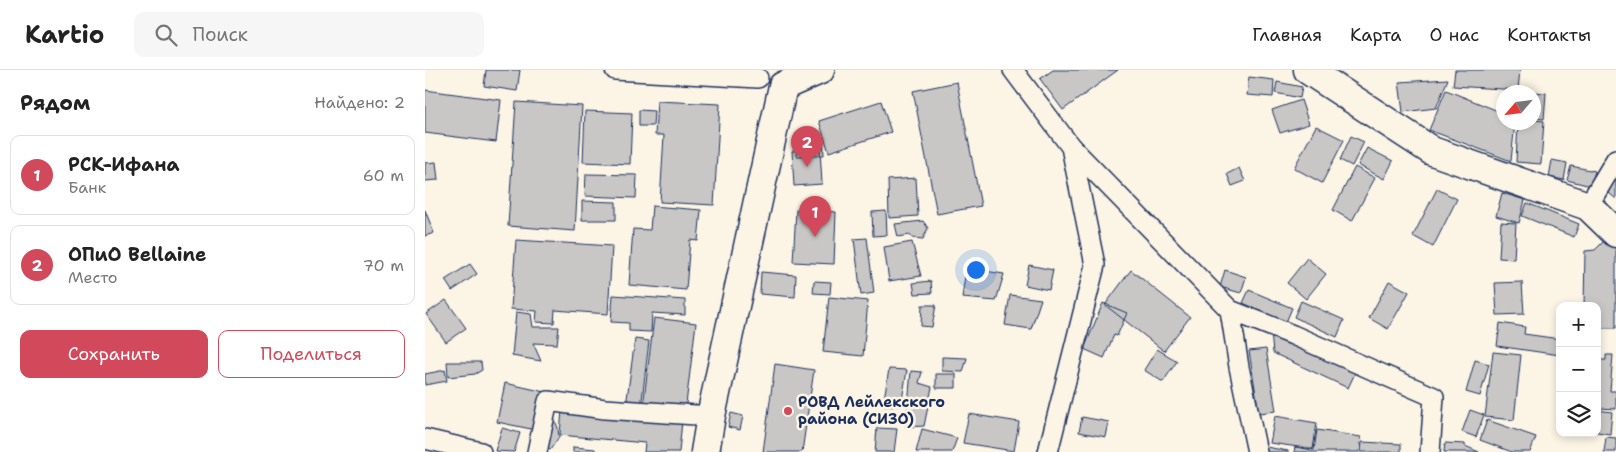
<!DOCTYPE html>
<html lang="ru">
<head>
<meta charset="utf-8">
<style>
	body { margin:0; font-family:"Shantell Sans",sans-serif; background:#f6f6f6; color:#222 }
	.controls { position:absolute; right:15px; bottom:15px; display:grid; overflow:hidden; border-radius:10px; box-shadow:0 2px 8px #0003 }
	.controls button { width:45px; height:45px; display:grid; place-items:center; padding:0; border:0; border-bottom:1px solid #e0e0e0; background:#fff; color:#222; font:25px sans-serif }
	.compass { position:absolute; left:1071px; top:15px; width:45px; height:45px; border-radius:50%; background:#fff; box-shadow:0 2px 8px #0003; rotate:242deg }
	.you { position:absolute; left:550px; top:199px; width:18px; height:18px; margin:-12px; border:4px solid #fff; border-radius:50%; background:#1a73e8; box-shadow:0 0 0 8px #1a73e833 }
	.badge { display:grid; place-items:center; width:32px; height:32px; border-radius:50%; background:#d1495b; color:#fff; font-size:16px; font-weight:700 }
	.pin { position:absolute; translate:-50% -41px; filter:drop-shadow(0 1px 2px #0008) }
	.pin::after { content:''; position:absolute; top:26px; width:18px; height:15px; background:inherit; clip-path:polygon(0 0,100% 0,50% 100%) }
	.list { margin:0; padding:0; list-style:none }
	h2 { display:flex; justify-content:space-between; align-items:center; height:65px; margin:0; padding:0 20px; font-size:21px }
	h2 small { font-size:16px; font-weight:400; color:#767676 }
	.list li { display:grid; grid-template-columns:32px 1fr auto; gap:15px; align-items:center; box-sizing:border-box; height:80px; margin:0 10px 10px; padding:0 10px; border:1px solid #e0e0e0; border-radius:10px }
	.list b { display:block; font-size:19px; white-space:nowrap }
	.list p { margin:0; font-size:16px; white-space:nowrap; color:#767676 }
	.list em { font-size:16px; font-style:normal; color:#767676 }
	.actions { display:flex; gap:10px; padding:15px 20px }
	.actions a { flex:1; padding:11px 0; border:1px solid #d1495b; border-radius:10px; text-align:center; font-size:18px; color:#d1495b }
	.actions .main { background:#d1495b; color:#fff }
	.icon { flex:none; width:28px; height:28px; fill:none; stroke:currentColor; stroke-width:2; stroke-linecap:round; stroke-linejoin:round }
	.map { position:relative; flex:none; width:1191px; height:382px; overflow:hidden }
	header { display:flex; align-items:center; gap:30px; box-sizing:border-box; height:70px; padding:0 25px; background:#fff; border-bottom:1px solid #e0e0e0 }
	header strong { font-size:24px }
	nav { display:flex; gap:28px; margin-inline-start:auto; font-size:18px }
	.search { width:350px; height:45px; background:#f6f6f6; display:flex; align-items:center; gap:12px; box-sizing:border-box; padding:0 18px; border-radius:10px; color:#767676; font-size:19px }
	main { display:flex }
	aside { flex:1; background:#fff }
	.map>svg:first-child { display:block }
	.building { fill:#c8c7c6; stroke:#1b2f5e }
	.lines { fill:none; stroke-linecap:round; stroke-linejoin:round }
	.street-casing { stroke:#1b2f5e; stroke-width:22 }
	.secondary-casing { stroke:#1b2f5e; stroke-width:31 }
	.street { stroke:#fcf5e5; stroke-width:19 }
	.secondary { stroke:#fcf5e5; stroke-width:28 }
	.poi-dot { fill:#d1495b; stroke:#fcf5e5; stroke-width:2 }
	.labels { text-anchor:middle; stroke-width:5; stroke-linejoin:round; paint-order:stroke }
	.poi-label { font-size:15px; font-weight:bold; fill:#1b2f5e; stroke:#fcf5e5; text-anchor:start }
</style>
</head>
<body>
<header>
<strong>Kartio</strong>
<div class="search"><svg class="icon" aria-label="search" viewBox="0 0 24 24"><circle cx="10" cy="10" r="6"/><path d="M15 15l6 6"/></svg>Поиск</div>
<nav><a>Главная</a><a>Карта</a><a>О нас</a><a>Контакты</a></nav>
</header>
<main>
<aside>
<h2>Рядом<small>Найдено: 2</small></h2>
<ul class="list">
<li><span class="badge">1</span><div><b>РСК-Ифана</b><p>Банк</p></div><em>60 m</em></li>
<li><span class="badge">2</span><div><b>ОПиО Bellaine</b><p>Место</p></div><em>70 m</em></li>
</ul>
<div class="actions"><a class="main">Сохранить</a><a>Поделиться</a></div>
</aside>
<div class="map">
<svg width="1191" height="382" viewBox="0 0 1191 382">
	<rect width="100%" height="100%" fill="#fcf5e5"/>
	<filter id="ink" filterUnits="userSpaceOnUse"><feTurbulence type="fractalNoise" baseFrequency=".02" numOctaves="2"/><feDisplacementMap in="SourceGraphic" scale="10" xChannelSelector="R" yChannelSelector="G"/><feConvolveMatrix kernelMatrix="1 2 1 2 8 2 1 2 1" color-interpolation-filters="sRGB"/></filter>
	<g filter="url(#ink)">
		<path class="building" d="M61 0H95L92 21 59 16Z
			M628 0H693L638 40 615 9Z
			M1030 0H1095L1093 20 1028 16Z
			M824 7 849 10 848 27 822 25Z
			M1023 9 1011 38 978 42 974 12Z
			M532 12 556 136 512 144 488 21Z
			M852 12 877 17 875 28 850 23Z
			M0 20 76 30 71 72 0 63Z
			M1021 20 1078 43V52H1090L1086 91 1004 60Z
			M1096 21 1121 23 1119 49 1108 48V22H1096Z
			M876 30 884 54 855 63 847 40Z
			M232 31 295 34 289 135 235 132 239 65H230Z
			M456 31 466 62 404 82 394 51Z
			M91 32 157 36 150 161 83 156Z
			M214 40 229 41 228 56H214Z
			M160 41 207 43 205 94 158 92Z
			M1108 50 1119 51 1116 94 1091 92 1093 52H1108Z
			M891 56 919 70 897 113 869 98Z
			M926 66 939 72 927 96 915 90Z
			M398 67 399 85 372 86 371 68Z
			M942 78 968 91 959 109 933 95Z
			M395 79 397 114 369 116 367 81Z
			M1127 90 1142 93 1139 110 1124 107Z
			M11 92 13 110 0 111V93Z
			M1191 94V129L1177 117Z
			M1146 96 1170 101 1166 116 1142 110Z
			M930 97 950 108 927 151 908 140Z
			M814 98 820 111 807 116 802 104Z
			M161 104 212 105 211 128 160 126Z
			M491 108 493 146 464 148 463 110Z
			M1012 119 1032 129 1008 177 988 166Z
			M1077 123 1100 130 1094 153 1071 146Z
			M157 131 191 132V150H157Z
			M1102 133 1154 154 1149 167 1097 146Z
			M227 136 276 140 273 171 265 170 261 220 204 215 208 159 225 160Z
			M0 140 9 163 0 166Z
			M371 140 411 142 409 194 368 192Z
			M461 141 462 165 448 166 447 142Z
			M498 151 503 158 498 169 487 168 485 165 473 167 470 154Z
			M1076 152 1091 153 1089 189 1074 188Z
			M1184 166 1191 173V258H1172V236H1159L1160 181 1170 180Z
			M442 168 449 223 436 225 429 169Z
			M91 170 187 176 183 244 130 240 129 253 111 252 112 241 86 239Z
			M487 172 496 206 464 211 459 177Z
			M882 188 901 204 881 229 862 213Z
			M45 194 52 204 27 221 20 210Z
			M604 195 628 200 624 220 600 215Z
			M541 198 579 204 571 231 537 228Z
			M706 200 765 247 739 281 680 235Z
			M800 200 821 207 816 223 795 217Z
			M336 202 371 205 370 227 335 224Z
			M389 211 406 212 405 224 388 223Z
			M506 211 507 223 490 224 488 213Z
			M964 211 984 222 963 259 944 248Z
			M1097 212 1099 244 1072 245 1070 213Z
			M824 220 867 238 861 252 818 233Z
			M188 225 260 230V245L227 243 226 262 204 261V253L186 252Z
			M585 225 616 229 606 259 580 255Z
			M404 227 443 231 438 286 398 282Z
			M21 230 41 258 21 272 1 244Z
			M876 231 919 250 912 267 869 247Z
			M678 233 702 243 692 266 689 265 679 288 659 279Z
			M497 235H511L507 257 496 256Z
			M91 242 106 244 108 257H134L132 274 108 273 116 291 87 286Z
			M229 248 271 253 260 342 218 337Z
			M1075 253 1100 257 1099 264 1135 269V285L1072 276Z
			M846 262 931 301 923 318 848 283Z
			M210 269 224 271 216 338 201 336Z
			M732 279 752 291 738 312 719 300Z
			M841 279 851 341 834 343 824 281Z
			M1068 282 1096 285 1089 350 1060 347Z
			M1181 285H1188L1185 321H1191V339L1174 338V333H1172V290H1181Z
			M517 287 542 288 538 302 517 301Z
			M1050 290 1064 294 1055 326 1041 322Z
			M22 292H56L57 300 50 304 23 307Z
			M350 294 389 300 377 382H338Z
			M464 299 482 300 476 336 458 335Z
			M20 300 22 311 0 315V304Z
			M486 301 497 302 494 313 507 317 499 356 481 357Z
			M511 304H531V318H511Z
			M80 313 120 322 111 360 72 352Z
			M137 339 257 351 254 382H219L220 373 135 365Z
			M1045 340 1059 345 1051 367 1037 362Z
			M1172 340 1187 342 1185 364 1172 362Z
			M306 343 318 346 315 360 303 357Z
			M544 344 594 352 589 381 538 373Z
			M850 346 892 353 888 379 845 373Z
			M657 347 684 352 681 367 654 362Z
			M129 348 133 358 134 367 125 380 115 373Z
			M1062 350 1111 367 1105 382H1087L1055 370Z
			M77 358 95 363 89 382 70 381Z
			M452 358 472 359 469 382H450Z
			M497 359 532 368 527 382H491Z
			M892 360 936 367 934 382H869L870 377 889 380Z
			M1181 367 1191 368V382H1179Z
			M937 372 976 374V382H936Z
			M1020 373 1040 374V376L1054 382H1019Z
			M148 377 170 379V382H148Z
			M841 377 863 381V382H840Z"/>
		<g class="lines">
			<g class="street-casing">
				<path id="street" d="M190 0 333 8
					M588 0 646 77 805 240 814 297 832 382
					M1163 136 1191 89
					M805 240 868 265 1009 327 1005 382
					M0 369 56 382
					M112 382 123 331 180 339 286 346
					M623 382 670 195 646 77"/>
			</g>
			<g class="secondary-casing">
				<path id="secondary" d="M883 0 1007 81 1163 136 1191 163
					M280 382 286 346 358 16 395 0"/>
			</g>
			<use href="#street" class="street"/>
			<use href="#secondary" class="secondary"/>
		</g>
	</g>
	<circle class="poi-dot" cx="363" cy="341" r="5"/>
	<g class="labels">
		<g class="poi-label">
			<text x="373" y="337">РОВД Лейлекского<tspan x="373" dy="17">района (СИЗО)</tspan></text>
		</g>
	</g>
</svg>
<div class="controls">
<button>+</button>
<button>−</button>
<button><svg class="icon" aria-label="layers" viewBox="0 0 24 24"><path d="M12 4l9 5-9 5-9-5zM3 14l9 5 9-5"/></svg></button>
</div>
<svg class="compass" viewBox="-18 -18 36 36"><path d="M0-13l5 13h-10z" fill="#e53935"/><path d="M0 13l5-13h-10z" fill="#767676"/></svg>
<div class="you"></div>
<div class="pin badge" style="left:390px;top:167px">1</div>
<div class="pin badge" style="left:382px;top:97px">2</div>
</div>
</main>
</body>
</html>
